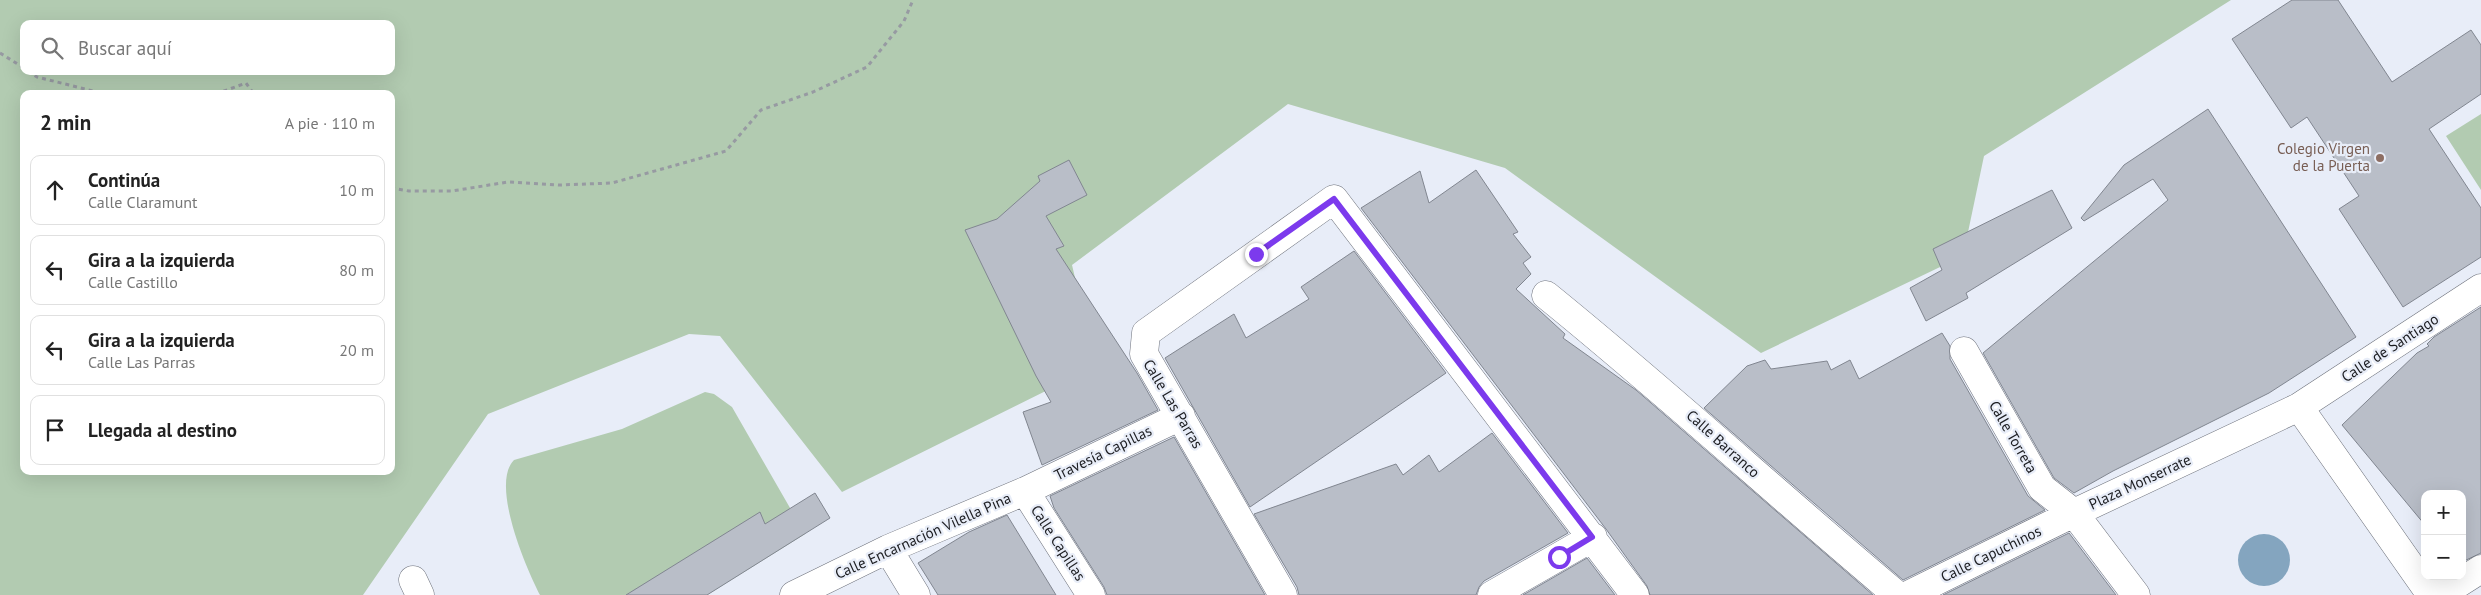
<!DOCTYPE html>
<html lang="es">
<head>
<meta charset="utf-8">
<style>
	body { margin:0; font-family:"PT Sans",sans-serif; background:#f6f6f6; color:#222 }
	.controls { position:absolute; right:15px; bottom:15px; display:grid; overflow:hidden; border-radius:10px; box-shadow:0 5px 20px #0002 }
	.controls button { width:45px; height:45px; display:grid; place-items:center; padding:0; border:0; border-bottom:1px solid #e0e0e0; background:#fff; color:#222; font:25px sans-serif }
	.stop { position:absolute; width:15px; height:15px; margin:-11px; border:4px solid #7c3aed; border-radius:50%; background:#fff }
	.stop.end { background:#7c3aed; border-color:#fff; box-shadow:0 1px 5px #0008 }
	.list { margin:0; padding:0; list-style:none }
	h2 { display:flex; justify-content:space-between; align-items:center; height:65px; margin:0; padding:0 20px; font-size:21px }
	h2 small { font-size:16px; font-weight:400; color:#767676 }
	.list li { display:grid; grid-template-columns:32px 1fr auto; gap:15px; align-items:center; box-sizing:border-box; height:70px; margin:0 10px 10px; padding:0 10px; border:1px solid #e0e0e0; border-radius:10px }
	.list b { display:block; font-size:19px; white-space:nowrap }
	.list p { margin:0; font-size:16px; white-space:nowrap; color:#767676 }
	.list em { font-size:16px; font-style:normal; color:#767676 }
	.icon { flex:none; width:28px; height:28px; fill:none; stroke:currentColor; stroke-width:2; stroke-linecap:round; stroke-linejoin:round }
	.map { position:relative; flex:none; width:2481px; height:595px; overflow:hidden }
	.search { position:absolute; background:#fff; box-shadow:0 5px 20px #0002; left:20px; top:20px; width:375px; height:55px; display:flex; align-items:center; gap:12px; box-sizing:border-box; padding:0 18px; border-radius:10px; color:#767676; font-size:19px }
	.panel { position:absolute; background:#fff; box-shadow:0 5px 20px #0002; left:20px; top:90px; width:375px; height:385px; border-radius:10px }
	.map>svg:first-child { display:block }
	.green { fill:#b2cbb1; fill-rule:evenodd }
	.water { fill:#84a5bf }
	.building { fill:#b9bec8; stroke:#818690 }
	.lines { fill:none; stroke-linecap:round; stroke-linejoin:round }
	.minor-casing { stroke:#6d717b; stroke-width:29 }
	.path { stroke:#979aa2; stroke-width:3; stroke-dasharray:4 4; stroke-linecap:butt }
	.minor { stroke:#fff; stroke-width:28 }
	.route { stroke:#7c3aed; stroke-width:6 }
	.education-dot { fill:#8d6e63; stroke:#e8edf8; stroke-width:2 }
	.labels { text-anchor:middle; stroke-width:4.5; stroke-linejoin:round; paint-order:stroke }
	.education-label { font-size:15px; fill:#785e54; stroke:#e8edf8; text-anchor:end }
	.street-label { font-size:15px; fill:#1c1d21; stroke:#e8edf8 }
</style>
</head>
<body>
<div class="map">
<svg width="2481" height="595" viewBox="0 0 2481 595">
	<rect width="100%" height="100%" fill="#e8edf8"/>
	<path class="green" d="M0 0H2231L1984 156 1963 256 1761 353 1505 168 1288 104 1072 265 1096 366 842 492 720 336 689 334 488 414 363 595H0ZM24 24H391V71H24ZM24 94H391V471H24Z
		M2481 114V190L2446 136Z
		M705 392 714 394 732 407 805 534 707 595H540C526 568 490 484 514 460L622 429Z"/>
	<path class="water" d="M2238 560a26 26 0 1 1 52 0a26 26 0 1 1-52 0Z"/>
	<path class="building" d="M2292 0H2338L2392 82 2471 30 2481 45V94L2429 129 2481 208V257L2403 307 2339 209 2359 196 2307 117 2291 128 2232 39Z
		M2208 109 2356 337 2269 393 2113 471 2074 493 2054 478 1983 353 2168 200 2153 179 2084 221 2081 218 2124 165Z
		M1069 160 1087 195 1046 216 1064 246 1056 249 1137 373 1158 410 1042 465 1023 412 1051 402 1036 376 965 230 997 219 1040 181 1038 176Z
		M1476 170 1518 232 1513 234 1531 257 1523 263 1531 274 1516 289 1565 334 1563 338 1636 390 1873 595H1650L1647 586 1606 529 1361 208 1420 171 1429 203Z
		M2052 190 2072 228 1966 293 1968 298 1926 321 1910 288 1942 270 1933 249Z
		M1354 251 1446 373 1250 507 1165 358 1234 314 1246 338 1309 299 1301 287Z
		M2481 307V553L2462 562V494H2425V525L2342 425 2417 353 2429 346 2427 344 2434 337Z
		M1942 333 1950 346V359L2028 496 2045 510 1903 580 1704 408 1747 366 1765 360 1771 369 1827 361 1831 370 1850 360 1859 379Z
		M1492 433 1568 533 1484 581 1479 587 1476 595H1299L1297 587 1254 514 1396 464 1403 475 1429 455 1439 472Z
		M1174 437 1265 595H1107L1104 587 1054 508 1050 496Z
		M815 493 830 518 707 595H626L760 512 765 524Z
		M1007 515 1056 595H938L918 563 969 532Z
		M2069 533 2116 595H1943Z
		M1587 558 1615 595H1523Z"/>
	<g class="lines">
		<g class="minor-casing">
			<path id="minor" d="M1546 295C1666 392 1779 496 1897 595
				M1964 351 2042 488 2074 513 2136 595
				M2299 407 2431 595
				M1025 491 1091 595
				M888 549 916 595
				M413 580 420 595
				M794 595 888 549 1025 491 1181 416
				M1283 595 1144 354 1146 333 1334 199 1635 595
				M1492 595 1593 537
				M1908 595 2074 513 2299 407 2481 288
				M2440 595 2481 569"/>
		</g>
		<path class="path" d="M0 53 24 68
			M28 71 37 77 105 94
			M216 94 246 83 254 94
			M391 188 409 191H452L508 182 559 185 612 183 726 151 761 110 813 92 867 67 904 21 913 0"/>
		<use href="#minor" class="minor"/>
	</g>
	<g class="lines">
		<path class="route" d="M1256 254 1334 199 1592 537 1559 557"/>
	</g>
	<circle class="education-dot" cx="2380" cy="158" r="5"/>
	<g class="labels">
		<g class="education-label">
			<text x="2370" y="154">Colegio Virgen<tspan x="2370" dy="17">de la Puerta</tspan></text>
		</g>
		<g class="street-label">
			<text transform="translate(2390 348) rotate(-33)" y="5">Calle de Santiago</text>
			<text transform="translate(1173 404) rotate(59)" y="5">Calle Las Parras</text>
			<text transform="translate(2013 437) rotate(60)" y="5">Calle Torreta</text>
			<text transform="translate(1723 444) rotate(42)" y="5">Calle Barranco</text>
			<text transform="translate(1103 453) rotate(-26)" y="5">Travesía Capillas</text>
			<text transform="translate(2140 482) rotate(-25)" y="5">Plaza Monserrate</text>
			<text transform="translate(923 536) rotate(-24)" y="5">Calle Encarnación Vilella Pina</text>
			<text transform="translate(1058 543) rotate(57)" y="5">Calle Capillas</text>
			<text transform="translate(1991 554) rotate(-26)" y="5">Calle Capuchinos</text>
		</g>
	</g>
</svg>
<div class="controls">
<button>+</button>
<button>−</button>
</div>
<div class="stop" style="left:1559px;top:557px"></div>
<div class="stop end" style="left:1256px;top:254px"></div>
<div class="search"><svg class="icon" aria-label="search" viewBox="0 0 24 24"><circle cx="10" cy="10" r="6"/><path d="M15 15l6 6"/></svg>Buscar aquí</div>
<section class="panel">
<h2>2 min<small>A pie · 110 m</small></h2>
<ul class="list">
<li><svg class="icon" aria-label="ahead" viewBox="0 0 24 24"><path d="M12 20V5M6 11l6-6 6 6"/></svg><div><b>Continúa</b><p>Calle Claramunt</p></div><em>10 m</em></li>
<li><svg class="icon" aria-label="left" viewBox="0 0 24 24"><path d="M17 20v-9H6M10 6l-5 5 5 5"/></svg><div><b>Gira a la izquierda</b><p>Calle Castillo</p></div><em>80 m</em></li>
<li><svg class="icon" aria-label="left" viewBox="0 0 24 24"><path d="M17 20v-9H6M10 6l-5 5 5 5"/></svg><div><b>Gira a la izquierda</b><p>Calle Las Parras</p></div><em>20 m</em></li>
<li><svg class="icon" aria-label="arrive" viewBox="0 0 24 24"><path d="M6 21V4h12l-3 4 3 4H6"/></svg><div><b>Llegada al destino</b></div></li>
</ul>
</section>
</div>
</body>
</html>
